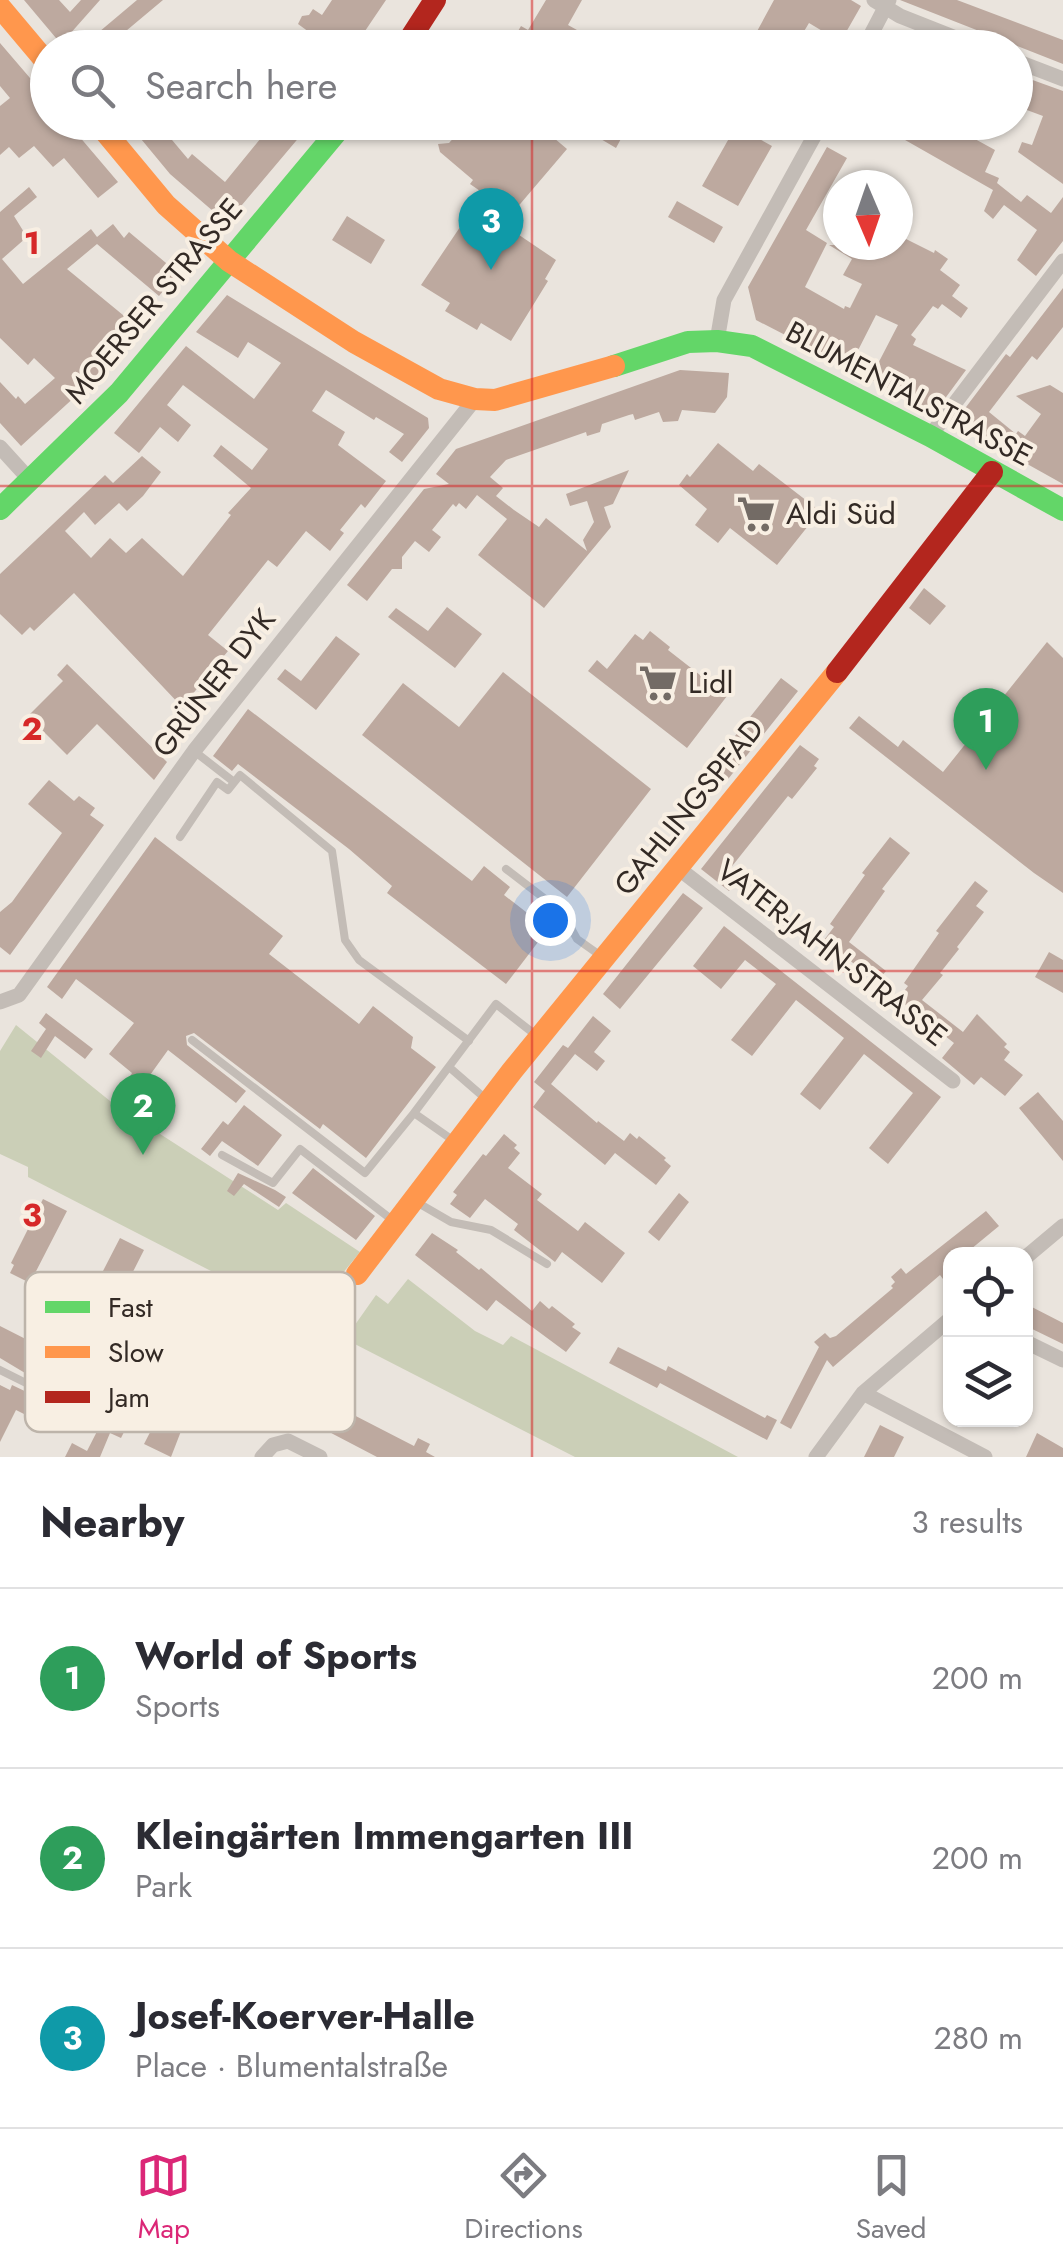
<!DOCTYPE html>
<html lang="en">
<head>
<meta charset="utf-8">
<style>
	body { margin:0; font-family:Jost,sans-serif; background:#f2f2f3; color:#2b2b33 }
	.controls { position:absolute; right:30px; bottom:30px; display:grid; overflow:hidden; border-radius:20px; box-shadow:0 2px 8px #0004 }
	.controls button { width:90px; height:90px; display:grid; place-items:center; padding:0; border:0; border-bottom:2px solid #e1e1e2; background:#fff; color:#2b2b33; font:50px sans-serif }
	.compass { position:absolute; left:823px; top:170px; width:90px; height:90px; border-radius:50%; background:#fff; box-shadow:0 2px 8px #0004; rotate:178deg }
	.you { position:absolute; left:550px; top:920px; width:35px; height:35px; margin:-25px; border:8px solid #fff; border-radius:50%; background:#1a73e8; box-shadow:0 0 0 15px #1a73e833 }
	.badge { display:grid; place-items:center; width:65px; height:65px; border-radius:50%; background:#db2777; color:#fff; font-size:32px; font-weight:700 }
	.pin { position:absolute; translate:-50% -82px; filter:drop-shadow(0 2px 5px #0008) }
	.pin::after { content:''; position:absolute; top:52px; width:35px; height:30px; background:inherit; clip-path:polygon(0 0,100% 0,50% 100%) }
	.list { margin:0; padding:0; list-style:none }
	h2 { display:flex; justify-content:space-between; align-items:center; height:130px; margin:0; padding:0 40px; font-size:42px }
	h2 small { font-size:32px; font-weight:400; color:#7c7c81 }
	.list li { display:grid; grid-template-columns:65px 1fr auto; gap:30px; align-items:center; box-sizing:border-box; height:180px; padding:0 40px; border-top:2px solid #e1e1e2 }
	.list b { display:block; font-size:38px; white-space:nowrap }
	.list p { margin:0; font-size:32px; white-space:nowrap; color:#7c7c81 }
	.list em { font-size:32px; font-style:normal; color:#7c7c81 }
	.icon { flex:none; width:55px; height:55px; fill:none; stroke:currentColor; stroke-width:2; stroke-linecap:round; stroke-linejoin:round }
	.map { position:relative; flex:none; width:1063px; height:1457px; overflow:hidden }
	.search { position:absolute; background:#fff; box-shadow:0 2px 8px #0004; left:30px; right:30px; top:30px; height:110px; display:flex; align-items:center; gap:25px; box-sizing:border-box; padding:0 35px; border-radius:55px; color:#7c7c81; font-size:38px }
	.sheet { height:670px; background:#fff }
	nav { display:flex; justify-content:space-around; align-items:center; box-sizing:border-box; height:140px; border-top:2px solid #e1e1e2; background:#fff; font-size:28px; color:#7c7c81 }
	nav a { display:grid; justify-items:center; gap:5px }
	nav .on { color:#db2777 }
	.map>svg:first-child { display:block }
	.green { fill:#cbcfb7 }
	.building { fill:#bda99f }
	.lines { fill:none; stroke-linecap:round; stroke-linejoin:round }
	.lane { stroke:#c3bcb6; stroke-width:8 }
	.street { stroke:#c3bcb6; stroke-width:15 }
	.fast { stroke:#63d668; stroke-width:22 }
	.slow { stroke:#ff974d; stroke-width:22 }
	.jam { stroke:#b3261e; stroke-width:22 }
	.grid { fill:none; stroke:#d62828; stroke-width:2.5; stroke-opacity:0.55 }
	.labels { text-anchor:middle; stroke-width:8; stroke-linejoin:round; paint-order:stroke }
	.street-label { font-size:30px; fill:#332a25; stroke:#f8efe3 }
	.poi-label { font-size:30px; fill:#332a25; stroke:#f8efe3; text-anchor:start }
	.key { fill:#f8efe3; stroke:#bdb4aa; stroke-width:2.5 }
	.key-label { font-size:28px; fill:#332a25 }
	.grid-label { font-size:32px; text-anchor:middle; font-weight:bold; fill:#d62828; stroke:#f8efe3; stroke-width:8; stroke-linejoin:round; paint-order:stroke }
</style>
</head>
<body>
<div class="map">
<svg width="1063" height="1457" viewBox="0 0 1063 1457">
	<rect width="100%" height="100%" fill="#eae4dd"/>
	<path class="green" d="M16 1025 115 1105 278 1210 286 1203 360 1252 338 1279 320 1327 28 1177V1167L0 1154V1051Z
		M408 1279 475 1331 503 1345 511 1336 738 1457H575L345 1339 376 1295 388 1304Z"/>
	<path class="building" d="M24 0H59L70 12 81 0H100L61 44Z
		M137 0H163L120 36 126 42 119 48H80Z
		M332 0H386L365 31 373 36 365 48H296L309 32 298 24 302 16 309 15 313 9 322 15Z
		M546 0H582L568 25 577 30 566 48H508L521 26 528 30Z
		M774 0H851L861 6 837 48H822L829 35 809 23 794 48H736L746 30 755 35Z
		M900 0H957L1063 40V64Z
		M892 30 937 46V48H882Z
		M0 43 48 99V122H67L118 182 98 198 64 158 53 167 34 146 19 158 9 147 0 155V106L10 98 0 86Z
		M1016 74 1063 91V184L1018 152 1022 142 1032 145 1043 116 1016 106Z
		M127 122H162L169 132 167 134 188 159 192 154 225 182 274 122H312L231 218H221L170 174Z
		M468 122H535L567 149 503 224 556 260 545 279 548 281 511 341 481 323 477 330 445 311 450 303 421 285 483 193 470 184 473 180 440 152 438 144 449 143Z
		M572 122H630L616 148Z
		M856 122H899L921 135 927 122H944L995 150 985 172 999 178 997 183 1021 202 1027 195 1051 213 1063 197V241L1036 276 1017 260 1037 230 1004 205 993 219 984 211 993 190 891 132 887 140Z
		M736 126 772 146 738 206 702 186Z
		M827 147 847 158 806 230 827 243 805 287 844 309 845 306 850 308 862 284 843 275 852 259 829 245H898V235L934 253 935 250 948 259 940 270 960 285 952 296 968 308 961 318 942 304 938 309 933 306 911 335 916 339 913 345 966 370 938 408 926 409 870 379 898 325 876 315 849 368 756 320 748 287Z
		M29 187 37 197 14 216 27 237 2 259 23 284 91 229 97 237 113 224 124 238 129 232 178 273 159 296 97 244 67 269 140 329 112 363 21 446 0 423V382L16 399 18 396 25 404 55 378 34 358 28 365 0 338V212Z
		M677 201 723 227 714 243 668 217Z
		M347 216 385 240 371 264 332 240Z
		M1063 288V327L1037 360 1032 356 989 412 1016 434 1018 431 1025 436 1041 414 1016 396 1050 385 1063 393V484L954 423 1006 354 1010 357Z
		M227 295 428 418 429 428 402 462 389 452 404 434 376 417 374 420 326 390 312 411 345 432 338 445 386 481 365 508 361 504 340 530 344 533 330 551 306 531 277 567 268 560 208 635 228 651 182 707 74 593 34 631 30 627 22 635 0 614V574L105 475 113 483 142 456 161 472 143 496 127 511 119 503 95 525 84 512 65 531 91 558 110 538 126 553 142 538 183 576 231 515 228 513 251 488 213 456 221 445 252 470 268 449 183 385 167 405 191 425 178 442 160 427 139 453 114 433 186 346 254 399 281 363 248 342 238 358 196 332Z
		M680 370 729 373 727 397 715 413 682 410 678 421 663 422 659 412 635 420 633 414 629 415 602 424 600 432 587 436 586 432 506 460 490 477 503 488 496 496 514 510 539 527 546 518 587 551 583 540 594 522 587 501 570 506 566 494 629 470 613 504 604 507 611 527 544 608 478 555 507 519 477 495 466 509 459 503 456 507 453 504 432 530 441 537 429 552 415 541 402 557V569H392L367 601 347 585 424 489 449 484 436 474 456 449Z
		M718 443 753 471 759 464 820 511 777 565 730 528 718 543 695 525 707 509 679 485 687 474 690 477Z
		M924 588 946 606 930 625 909 608Z
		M447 607 482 634 455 668 388 617 396 608 428 631Z
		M650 631 670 647 668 650 727 696 687 748 588 671 597 660 607 669 635 634 643 640Z
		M336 636 360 654 316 710 277 679 285 669 301 681Z
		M1047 642 1063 658V893L1034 873 849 728 859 716 898 747 903 740 943 772Z
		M67 664 167 762 154 780 97 724 67 755 28 716 63 681 57 675Z
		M503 672 651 789 567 897 362 735 403 683 459 727Z
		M781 678 798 691 725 783 708 770Z
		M248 709 472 881 484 866 510 887 504 895 548 929 506 984 387 893 392 886 349 849 238 764 232 771 213 756Z
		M800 745 819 759 814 766 817 768 792 799 788 796 729 870 739 877 729 891 701 869Z
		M49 780 74 801 79 796 95 808 90 815 104 825 10 955 0 947V912L12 902 62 833 28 804Z
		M155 837 283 936 269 954 359 1024 373 1006 413 1037 411 1048 436 1067 366 1158 323 1124 320 1129 194 1033 186 1036 187 1045 246 1091 236 1103 168 1050 135 1096 124 1088 132 1073 109 1054 134 1023 76 979 62 999 47 987Z
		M890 837 910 853 882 889 885 891 849 942 886 971 877 982 824 940 834 927 830 924 865 875 862 873Z
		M975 881 988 891 976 906 984 912 957 947 959 949 940 973 943 975 922 1000 963 1032 977 1014 1007 1044 1004 1047 1010 1052 1004 1060 1023 1075 1005 1096 981 1077 974 1085 942 1058 954 1043 898 999 908 986 904 983 939 933 936 931Z
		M683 893 703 908 620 1009 603 994Z
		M724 926 941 1097 888 1164 869 1148 913 1093 864 1054 820 1110 800 1094 844 1038 796 1000 752 1056 731 1040 776 984 745 960 721 989 693 966Z
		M1049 952 1063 960V993L1035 977Z
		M46 1013 93 1049 85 1059 55 1036 41 1058 31 1051 46 1029 39 1023Z
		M593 1016 611 1031 594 1052 605 1061 597 1071 575 1054 551 1084 597 1123 598 1121 624 1141 630 1133 637 1139 639 1136 666 1158 664 1160 671 1166 656 1185 615 1153 605 1165 533 1107 545 1091 534 1082 563 1045 568 1048Z
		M1038 1092 1063 1121V1161L1019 1108Z
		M244 1105 282 1135 258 1166 222 1141 210 1156 201 1149 223 1121 228 1125Z
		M504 1134 517 1145 514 1148 520 1153 508 1168 542 1194 537 1200 578 1231 585 1222 625 1253 602 1283 562 1252 555 1262 514 1230 518 1224 485 1199 470 1218 450 1204 457 1195 453 1192 483 1154 486 1156Z
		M313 1168 375 1216 356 1240 292 1193Z
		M238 1173 275 1190 286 1197 279 1207 244 1184 234 1196 227 1191Z
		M679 1193 689 1202 659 1241 648 1232Z
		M43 1199 67 1211 30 1283 10 1273 14 1265 11 1263Z
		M986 1211 999 1226 965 1254H950V1272L943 1279 940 1275 833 1367 827 1360 791 1429 780 1423 819 1347 814 1342 825 1333 830 1338 836 1336 893 1288 891 1286 895 1282 891 1277 901 1268 906 1274Z
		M432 1233 458 1250 456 1252 479 1270 481 1268 532 1311 540 1301 549 1309 552 1306 575 1324 572 1327 581 1333 566 1352 496 1300 487 1311 415 1255Z
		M120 1238 144 1250 107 1323 86 1312 90 1304 87 1302Z
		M1026 1304 1063 1323V1344L1026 1326Z
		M0 1326 65 1359 53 1382 42 1377 40 1382 0 1358Z
		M618 1347 666 1371 668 1366 765 1418 767 1415 777 1420 767 1440 660 1383 657 1388 609 1363Z
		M0 1385 10 1390 12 1385 33 1395 24 1414 16 1410 0 1442Z
		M311 1393 414 1446 418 1438 430 1444 426 1452 435 1457H377L333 1434 291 1410 297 1398 306 1403Z
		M112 1402 123 1407 120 1413 131 1418 121 1438 110 1433 100 1457H65L72 1443 87 1451Z
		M160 1413 183 1426 171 1457 144 1444Z
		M880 1425 904 1437 894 1457H864Z
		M1037 1433 1063 1448V1457H1026Z"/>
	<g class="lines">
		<path class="lane" d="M460 123 461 122
			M194 751 234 782
			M180 837 217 782 228 790 240 775 332 851 345 940 359 960 469 1041
			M506 869 562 912 577 939 601 956
			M192 1040 365 1173 414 1113
			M449 1067 487 1100
			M454 1141 414 1113 496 1004 537 1036
			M222 1155 273 1183 300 1149 391 1219
			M413 1200 451 1222 491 1230 547 1264
			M0 1370 36 1388
			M232 1401 273 1319"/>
		<path class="street" d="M874 0 900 16 981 48
			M864 48 889 0
			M1016 61 1063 79
			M717 341 724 300 822 122
			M930 436 1063 261
			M0 447 30 480
			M678 868 953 1081
			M0 1002 19 995 194 751 475 399
			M1026 1257 1063 1226
			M1026 1342 1063 1360
			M863 1393 985 1457
			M262 1457 273 1445 288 1441 320 1457
			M816 1457 863 1393 950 1319"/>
		<path class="fast" d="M614 366 688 342 717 341 752 346 930 436 1063 510
			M0 509 119 393 345 122"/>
		<path class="slow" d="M0 7 48 64
			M97 122 166 205 229 261 354 342 439 389 475 399 495 400 614 366
			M357 1274 512 1071 837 672"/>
		<path class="jam" d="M404 48 435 0
			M837 672 992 472"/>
	</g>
	<path class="grid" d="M532 0V48M532 122V1457M0 486H1063M0 971H1063"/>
	<defs>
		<g id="supermarket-bare" transform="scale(3)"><path d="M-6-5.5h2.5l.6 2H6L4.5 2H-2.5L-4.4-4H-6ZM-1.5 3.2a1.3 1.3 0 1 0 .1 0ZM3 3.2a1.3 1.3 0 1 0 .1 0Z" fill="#736b65" stroke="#f8efe3" stroke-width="2.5" paint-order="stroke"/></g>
	</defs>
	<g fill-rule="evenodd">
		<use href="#supermarket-bare" x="756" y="514"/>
		<use href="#supermarket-bare" x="658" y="683"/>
	</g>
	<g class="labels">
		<g class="street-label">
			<text transform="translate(154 301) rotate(-50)" y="10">MOERSER STRASSE</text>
			<text transform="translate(909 394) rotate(28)" y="10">BLUMENTALSTRASSE</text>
			<text transform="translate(214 683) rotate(-52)" y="10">GRÜNER DYK</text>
			<text transform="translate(689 807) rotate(-51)" y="10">GAHLINGSPFAD</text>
			<text transform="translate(832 953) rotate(38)" y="10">VATER-JAHN-STRASSE</text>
		</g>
		<g class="poi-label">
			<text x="786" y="524">Aldi Süd</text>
			<text x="688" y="693">Lidl</text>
		</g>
	</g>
	<rect x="25" y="1272" width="330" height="160" rx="15" class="key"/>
	<rect x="45" y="1301" width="45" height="12" fill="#63d668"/>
	<rect x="45" y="1346" width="45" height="12" fill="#ff974d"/>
	<rect x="45" y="1391" width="45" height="12" fill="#b3261e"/>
	<g class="key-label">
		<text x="108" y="1317">Fast</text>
		<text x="108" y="1362">Slow</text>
		<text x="108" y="1407">Jam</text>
	</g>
	<g class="grid-label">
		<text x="32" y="254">1</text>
		<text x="32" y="740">2</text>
		<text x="32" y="1226">3</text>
	</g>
</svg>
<div class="controls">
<button><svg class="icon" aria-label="locate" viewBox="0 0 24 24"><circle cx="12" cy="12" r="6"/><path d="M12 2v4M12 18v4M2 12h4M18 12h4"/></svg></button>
<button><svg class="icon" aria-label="layers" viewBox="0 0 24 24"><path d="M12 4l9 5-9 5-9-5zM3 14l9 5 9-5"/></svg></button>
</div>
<svg class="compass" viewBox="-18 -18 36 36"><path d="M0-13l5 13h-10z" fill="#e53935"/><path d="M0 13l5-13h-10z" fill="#7c7c81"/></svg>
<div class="you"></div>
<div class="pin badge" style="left:986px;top:770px;background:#2e9e5b">1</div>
<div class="pin badge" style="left:143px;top:1155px;background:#2e9e5b">2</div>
<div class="pin badge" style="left:491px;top:270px;background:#0f9aa8">3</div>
<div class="search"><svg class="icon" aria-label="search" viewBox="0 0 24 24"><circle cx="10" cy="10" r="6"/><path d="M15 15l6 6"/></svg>Search here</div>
</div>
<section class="sheet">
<h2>Nearby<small>3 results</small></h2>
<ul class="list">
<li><span class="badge" style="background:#2e9e5b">1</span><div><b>World of Sports</b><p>Sports</p></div><em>200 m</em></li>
<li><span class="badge" style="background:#2e9e5b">2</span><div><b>Kleingärten Immengarten III</b><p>Park</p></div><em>200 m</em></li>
<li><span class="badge" style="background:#0f9aa8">3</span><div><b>Josef-Koerver-Halle</b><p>Place · Blumentalstraße</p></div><em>280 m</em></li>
</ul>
</section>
<nav>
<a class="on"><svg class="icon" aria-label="map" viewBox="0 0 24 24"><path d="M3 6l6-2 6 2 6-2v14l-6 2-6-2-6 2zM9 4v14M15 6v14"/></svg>Map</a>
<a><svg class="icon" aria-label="directions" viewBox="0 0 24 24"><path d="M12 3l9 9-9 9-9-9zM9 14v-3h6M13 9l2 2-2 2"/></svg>Directions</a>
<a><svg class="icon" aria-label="saved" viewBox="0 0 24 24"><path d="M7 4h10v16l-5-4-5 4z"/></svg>Saved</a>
</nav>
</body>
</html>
